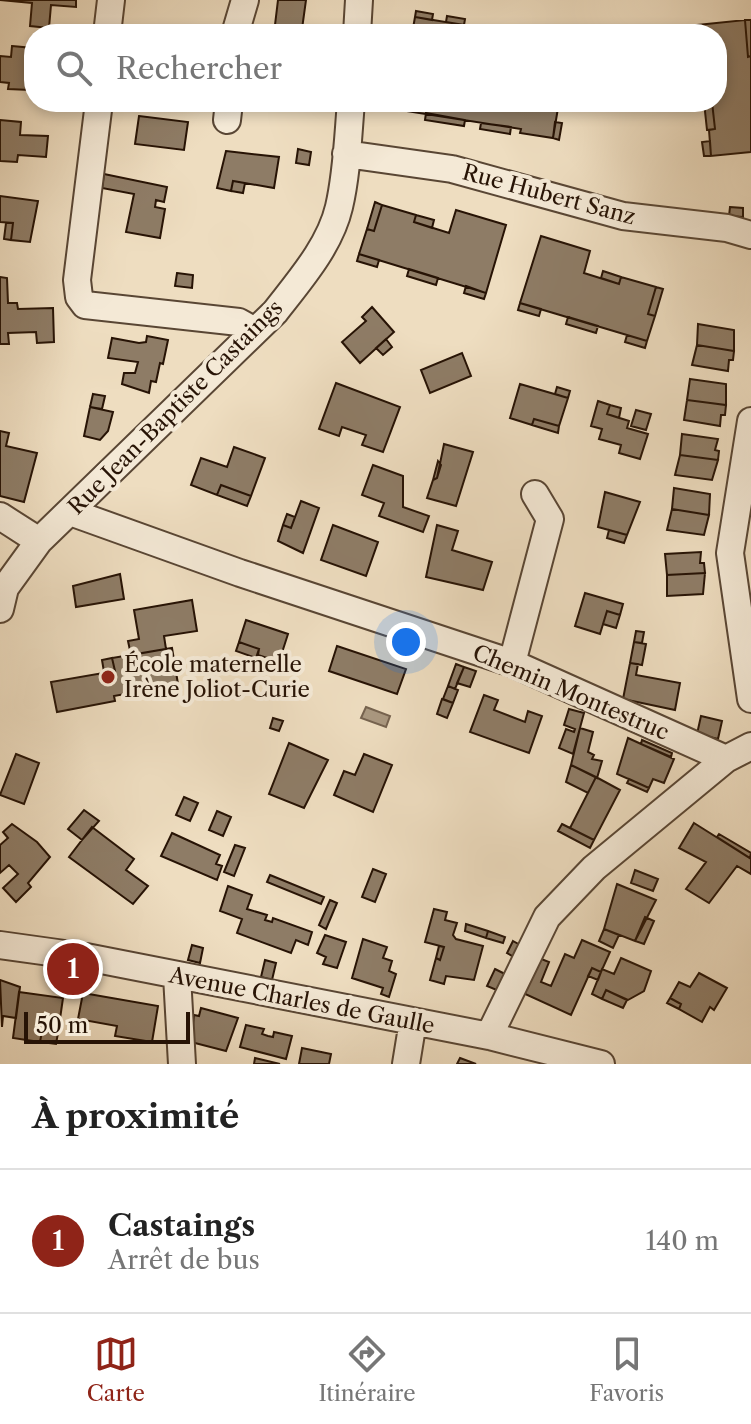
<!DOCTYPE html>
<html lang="fr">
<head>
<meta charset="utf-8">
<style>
	body { margin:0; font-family:"Libre Caslon Text",serif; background:#f2f2f2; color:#222 }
	.scale { position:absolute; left:24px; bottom:20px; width:166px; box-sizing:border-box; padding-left:8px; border:4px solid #271305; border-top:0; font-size:22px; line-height:28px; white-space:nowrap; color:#271305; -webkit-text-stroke:6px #f4e9d6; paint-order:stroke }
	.you { position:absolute; left:406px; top:642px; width:28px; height:28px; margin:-20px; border:6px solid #fff; border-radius:50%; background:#1a73e8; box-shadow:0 0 0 12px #1a73e833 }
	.badge { display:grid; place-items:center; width:52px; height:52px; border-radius:50%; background:#8f2418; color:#fff; font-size:26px; font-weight:700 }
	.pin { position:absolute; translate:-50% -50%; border:4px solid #fff; box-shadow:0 2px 8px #0006 }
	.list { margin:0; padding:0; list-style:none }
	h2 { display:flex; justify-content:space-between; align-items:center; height:104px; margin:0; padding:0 32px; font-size:34px }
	h2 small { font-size:26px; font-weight:400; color:#767676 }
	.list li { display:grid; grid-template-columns:52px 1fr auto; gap:24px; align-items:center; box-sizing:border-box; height:144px; padding:0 32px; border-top:2px solid #e0e0e0 }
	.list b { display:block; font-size:30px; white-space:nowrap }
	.list p { margin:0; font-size:26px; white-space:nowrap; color:#767676 }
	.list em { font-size:26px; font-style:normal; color:#767676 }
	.icon { flex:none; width:44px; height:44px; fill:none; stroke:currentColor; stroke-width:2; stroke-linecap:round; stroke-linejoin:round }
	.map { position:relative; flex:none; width:751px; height:1064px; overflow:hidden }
	.search { position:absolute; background:#fff; box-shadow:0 4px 12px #0003; left:24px; right:24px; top:24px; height:88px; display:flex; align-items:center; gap:20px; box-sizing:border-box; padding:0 28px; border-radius:32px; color:#767676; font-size:30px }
	.sheet { height:248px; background:#fff }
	nav { display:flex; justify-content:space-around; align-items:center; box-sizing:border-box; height:112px; border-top:2px solid #e0e0e0; background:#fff; font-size:22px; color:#767676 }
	nav a { display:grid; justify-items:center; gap:4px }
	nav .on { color:#8f2418 }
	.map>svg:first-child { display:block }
	.water { fill:#aa9880; stroke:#76634f; stroke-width:2 }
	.building { fill:#8e7c66; stroke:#271305; stroke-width:2 }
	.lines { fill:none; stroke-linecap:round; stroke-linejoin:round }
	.minor-casing { stroke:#594634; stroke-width:30 }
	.minor { stroke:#f4e9d6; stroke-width:26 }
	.poi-dot { fill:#8f2418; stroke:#f4e9d6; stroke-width:3 }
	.labels { text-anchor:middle; stroke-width:8; stroke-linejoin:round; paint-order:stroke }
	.street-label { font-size:22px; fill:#271305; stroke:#f4e9d6 }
	.poi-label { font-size:22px; fill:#271305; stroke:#f4e9d6; text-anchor:start }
</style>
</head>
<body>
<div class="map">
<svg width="751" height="1064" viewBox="0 0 751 1064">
	<rect width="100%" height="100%" fill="#eeddc0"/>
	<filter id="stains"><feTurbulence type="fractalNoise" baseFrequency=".0025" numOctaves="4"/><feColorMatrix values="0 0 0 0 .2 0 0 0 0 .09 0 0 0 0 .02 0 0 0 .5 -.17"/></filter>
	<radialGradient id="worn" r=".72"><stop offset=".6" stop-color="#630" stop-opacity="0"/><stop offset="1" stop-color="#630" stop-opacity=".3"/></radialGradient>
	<path class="water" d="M366 707 390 716 386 727 361 718Z"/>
	<path class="building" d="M0 0H76V7L51 5 49 28 30 26 32 3Z
		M278 0H306L302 29 275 25Z
		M416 11 433 14 432 20 415 17Z
		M447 16 465 19 464 25 446 22Z
		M415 17 464 25 463 34H412Z
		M745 20 748 57 751 56V152L711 156 709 130 715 129 712 102H717V34H650L649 30Z
		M745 20H751V56L748 57Z
		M12 46 33 48 34 85H30V90L8 89 9 83 0 82V56L11 57Z
		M407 102H559L553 138 520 133 521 129 406 111Z
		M704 102H712L715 129 707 130Z
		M426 113 465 120 464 126 425 120Z
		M139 116 188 122 184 150 135 144Z
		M0 120 21 122 20 135 48 136 46 157 18 155 17 162 0 161Z
		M555 122 562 123 559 140 553 138Z
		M481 123 511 127 510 134 480 129Z
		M710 141 711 156H704L702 142Z
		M298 149 311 152 309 165 296 163Z
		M226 151 279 157 274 188 233 181 231 191 217 188Z
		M104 174 167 187 164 202 156 200 155 207 165 209 160 238 126 232 134 194 102 188Z
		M233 181 245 183 243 193 231 191Z
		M0 196 38 201 30 242 11 240 13 223 0 222Z
		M375 202 382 205 374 231 367 229Z
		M382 205 416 215 414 222 449 233 456 210 506 225 486 293 359 254 367 229 374 231Z
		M730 207 743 208V217L729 216Z
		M416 215 434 220 432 228 414 222Z
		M6 223H13L11 240 4 239Z
		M541 236 590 251 584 273 619 284 621 277 656 287 648 314 655 316 647 341 520 303Z
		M359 254 379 260 377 267 357 261Z
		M409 269 438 278 436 285 407 276Z
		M603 271 621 277 619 284 601 278Z
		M177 273 193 275 192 288 175 286Z
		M0 277 7 278 8 303H17L18 309 53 308 54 342 37 343 36 332 8 333 9 344H0Z
		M466 286 486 293 484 299 464 293Z
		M656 287 663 289 655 316 648 314Z
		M520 303 541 309 539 316 518 310Z
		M372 307 394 332 360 363 342 342 366 321 362 317Z
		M568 317 598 326 596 333 566 324Z
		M698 324 734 330V351L697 345Z
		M627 335 647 341 645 348 625 342Z
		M147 336 168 340 163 364 160 363 156 382 151 381 149 393 122 384 124 373H135L138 362 108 358 112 338 139 343 146 342Z
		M386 339 392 347 383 355 376 348Z
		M697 345 734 351 733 360H729L728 371 692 365Z
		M462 353 471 376 430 393 421 370Z
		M690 379 726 384V405L687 400Z
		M336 383 400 407 383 452 362 445 366 435 342 427 339 436 319 429Z
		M520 384 568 398 559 426 534 419 532 425 510 418Z
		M557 387 570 391 568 398 555 394Z
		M93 394 105 396 102 409 90 407Z
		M687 400 726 405 725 415H721L720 426 684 420Z
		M598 401 610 405 607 414 629 421 627 428 648 434 640 459 619 453 621 445 599 439 602 429 591 426Z
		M610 405 621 408 619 418 607 414Z
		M90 407 113 412 108 431 100 440 84 436Z
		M636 410 651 414 646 430 631 426Z
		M534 419 559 426 558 433 532 425Z
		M0 431 9 433 6 446 37 453 24 502 0 496Z
		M682 434 718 439 715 450 719 451 718 460 680 455Z
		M444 444 473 452 456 506 427 498 433 480 437 478Z
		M234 447 265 458 251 496 221 485 217 495 191 485 201 458 227 467Z
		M680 455 718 460 712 480 675 475Z
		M438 461 441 465 437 478 433 480Z
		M373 465 403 476V507L429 516 423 532 379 516 384 503 362 495Z
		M221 485 251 496 247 506 217 495Z
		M674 488 710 494 709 515 672 509Z
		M605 492 640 502 627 535 598 527Z
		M301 501 319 508 303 553 278 541 283 525 291 528Z
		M672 509 709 515 704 535 667 530Z
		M287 514 295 517 291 528 283 525Z
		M333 525 378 542 366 576 321 560Z
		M437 525 458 531 452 550 492 562 483 590 426 577Z
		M609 530 627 535 624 543 607 538Z
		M701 552 700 563H704L705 573 667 575 665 554Z
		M705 573 703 594 667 596V575Z
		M120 574 124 599 76 607 73 586Z
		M585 593 623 604 620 615 607 611 600 634 575 626Z
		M192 600 197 631 164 636 166 649 131 655 128 641 139 639 134 610Z
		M607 611 620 615 616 628 603 624Z
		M246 620 288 634 279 662 258 655 259 649 239 642Z
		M636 631 644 632 642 643 634 642Z
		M239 642 259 649 256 658 236 651Z
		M634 642 646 644 642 665 630 663Z
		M337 646 406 669 397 694 329 671Z
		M172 648 178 684 114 696 115 701 57 712 51 682 115 671 112 658Z
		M112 658 115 671 104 672 102 660Z
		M630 663 638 664 636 675 680 683 675 710 623 699Z
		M456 664 464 667 455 689 448 686Z
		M464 667 476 671 470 687 457 683Z
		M448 686 458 690 453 703 443 699Z
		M484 695 498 700 494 710 525 722 528 711 542 716 529 753 470 732Z
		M442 699 453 703 447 718 437 714Z
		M569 709 584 713 573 754 559 748 566 729 574 732 575 729 564 725Z
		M701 716 722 721 718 739 697 734Z
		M273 718 283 721 279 731 270 728Z
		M580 728 593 732 588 752 594 755 592 759 602 761 597 778 571 765Z
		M628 738 674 759 664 783 653 779 649 788 617 774Z
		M642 740 672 753 671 757 641 744Z
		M289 743 328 760 304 808 269 794Z
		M16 754 39 763 24 804 0 795Z
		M364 754 392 765 373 812 334 795 344 771 355 775Z
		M571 765 596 777 588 793 566 782Z
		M596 777 620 790 594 840 570 828Z
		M629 779 649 788 647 792 627 783Z
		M184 797 198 803 190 821 176 815Z
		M84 810 99 821 82 840 68 829Z
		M217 811 231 817 223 836 209 830Z
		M694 823 751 859V874L737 866 709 903 686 889 706 862 679 848Z
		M12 824 37 842 50 857 28 883 31 887 16 902 3 888 18 874 9 865 0 873V845L8 838 3 832Z
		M562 824 594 840 590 848 558 831Z
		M92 827 134 859 126 870 148 886 133 904 69 857Z
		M172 833 220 855 216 864 222 866 217 880 161 856Z
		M719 834 751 853 750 858 717 837Z
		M235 845 245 848 234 876 224 872Z
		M373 869 386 874 375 902 362 897Z
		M635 870 658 879 653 891 631 883Z
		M270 875 324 897 321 904 267 882Z
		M617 884 656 900 635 941 604 929Z
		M228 886 252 895 247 909 267 915 265 920 272 922 273 918 312 932 308 945 296 940 291 953 237 933 242 919 220 911Z
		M330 900 337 903 326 929 319 925Z
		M434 909 447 912 445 920 457 923 453 935 456 939 483 946 474 980 446 976 444 984 430 980 436 958 440 960 444 947 425 942Z
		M645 917 654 921 644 944 635 941Z
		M466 924 488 931 486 938 465 931Z
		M604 929 619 935 613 948 599 941Z
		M488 931 505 937 503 943 486 938Z
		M325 935 346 942 337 968 323 964 326 957 317 953Z
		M363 939 387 947 383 958 392 961 389 971 396 974 389 997 381 994 383 988 352 978Z
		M582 940 610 952 601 972 592 968 571 1015 523 993 539 958 549 962 541 982 551 986 565 954 574 958Z
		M513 941 520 945 514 957 507 953Z
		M192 945 203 948 200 963 188 960Z
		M439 946 444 947 440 960 436 958Z
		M621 958 651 971 644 991 628 1000 606 990 602 999 592 994 602 969 614 974Z
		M265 960 276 963 272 980 261 977Z
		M592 968 601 972 598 980 588 976Z
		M495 969 507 975 499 991 487 986Z
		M699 973 727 988 714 1010 710 1007 702 1022 679 1009 681 1004 670 998 679 982 690 987Z
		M0 980 20 987 16 1018 3 1016 2 1027Z
		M606 990 627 1000 623 1008 602 999Z
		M19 992 63 998 58 1033 42 1031 40 1042 13 1038Z
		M83 993 158 1006 152 1042 115 1036 117 1026 78 1019Z
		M670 998 681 1004 679 1009 667 1003Z
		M201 1008 238 1018 226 1051 191 1042 194 1015 199 1016Z
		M246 1025 264 1029 262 1034 268 1036 273 1037 274 1032 292 1036 286 1059 240 1047Z
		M42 1031 58 1033 56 1044 40 1042Z
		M302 1048 331 1054 329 1064H299Z
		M255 1058 280 1064H254Z
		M460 1058 476 1064H457Z"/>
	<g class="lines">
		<g class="minor-casing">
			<path id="minor" d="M107 34 111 0
				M235 34 245 0
				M357 34 359 0
				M99 102 77 280 79 297 85 305 239 322 255 331
				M227 120 229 102
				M346 154 452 169 623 216 727 228 751 235
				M751 421 730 553 751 699
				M70 512 240 573 512 663 726 759
				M0 516 39 541
				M0 609 5 588 39 541 275 312C299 281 330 246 339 207 347 173 348 136 351 102
				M512 663 550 519 535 494
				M0 945 86 957 489 1036 601 1064
				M177 976 182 1064
				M489 1036 547 917 594 868 726 759 751 746
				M406 1064 413 1021"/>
		</g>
		<use href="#minor" class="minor"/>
	</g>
	<circle class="poi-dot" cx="108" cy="677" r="8"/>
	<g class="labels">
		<g class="street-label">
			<text transform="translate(549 194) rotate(15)" y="8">Rue Hubert Sanz</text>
			<text transform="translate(175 407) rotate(-45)" y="8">Rue Jean-Baptiste Castaings</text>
			<text transform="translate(571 692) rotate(23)" y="8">Chemin Montestruc</text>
			<text transform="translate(302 1000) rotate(11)" y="8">Avenue Charles de Gaulle</text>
		</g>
		<g class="poi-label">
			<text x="124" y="672">École maternelle<tspan x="124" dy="25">Irène Joliot-Curie</tspan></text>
		</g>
	</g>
	<rect width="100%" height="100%" filter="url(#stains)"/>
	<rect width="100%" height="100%" fill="url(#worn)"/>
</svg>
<div class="scale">50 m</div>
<div class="you"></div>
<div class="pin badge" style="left:73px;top:969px">1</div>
<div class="search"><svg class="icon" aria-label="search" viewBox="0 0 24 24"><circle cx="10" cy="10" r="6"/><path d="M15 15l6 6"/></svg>Rechercher</div>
</div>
<section class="sheet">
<h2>À proximité<small></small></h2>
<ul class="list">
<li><span class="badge">1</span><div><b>Castaings</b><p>Arrêt de bus</p></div><em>140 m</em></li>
</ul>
</section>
<nav>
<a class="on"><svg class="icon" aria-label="map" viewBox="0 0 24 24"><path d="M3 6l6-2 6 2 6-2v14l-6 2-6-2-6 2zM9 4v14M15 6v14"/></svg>Carte</a>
<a><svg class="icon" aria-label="directions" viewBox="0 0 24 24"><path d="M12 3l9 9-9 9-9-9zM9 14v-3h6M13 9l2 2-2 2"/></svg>Itinéraire</a>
<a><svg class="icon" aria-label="saved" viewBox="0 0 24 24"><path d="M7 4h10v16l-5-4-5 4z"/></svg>Favoris</a>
</nav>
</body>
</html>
